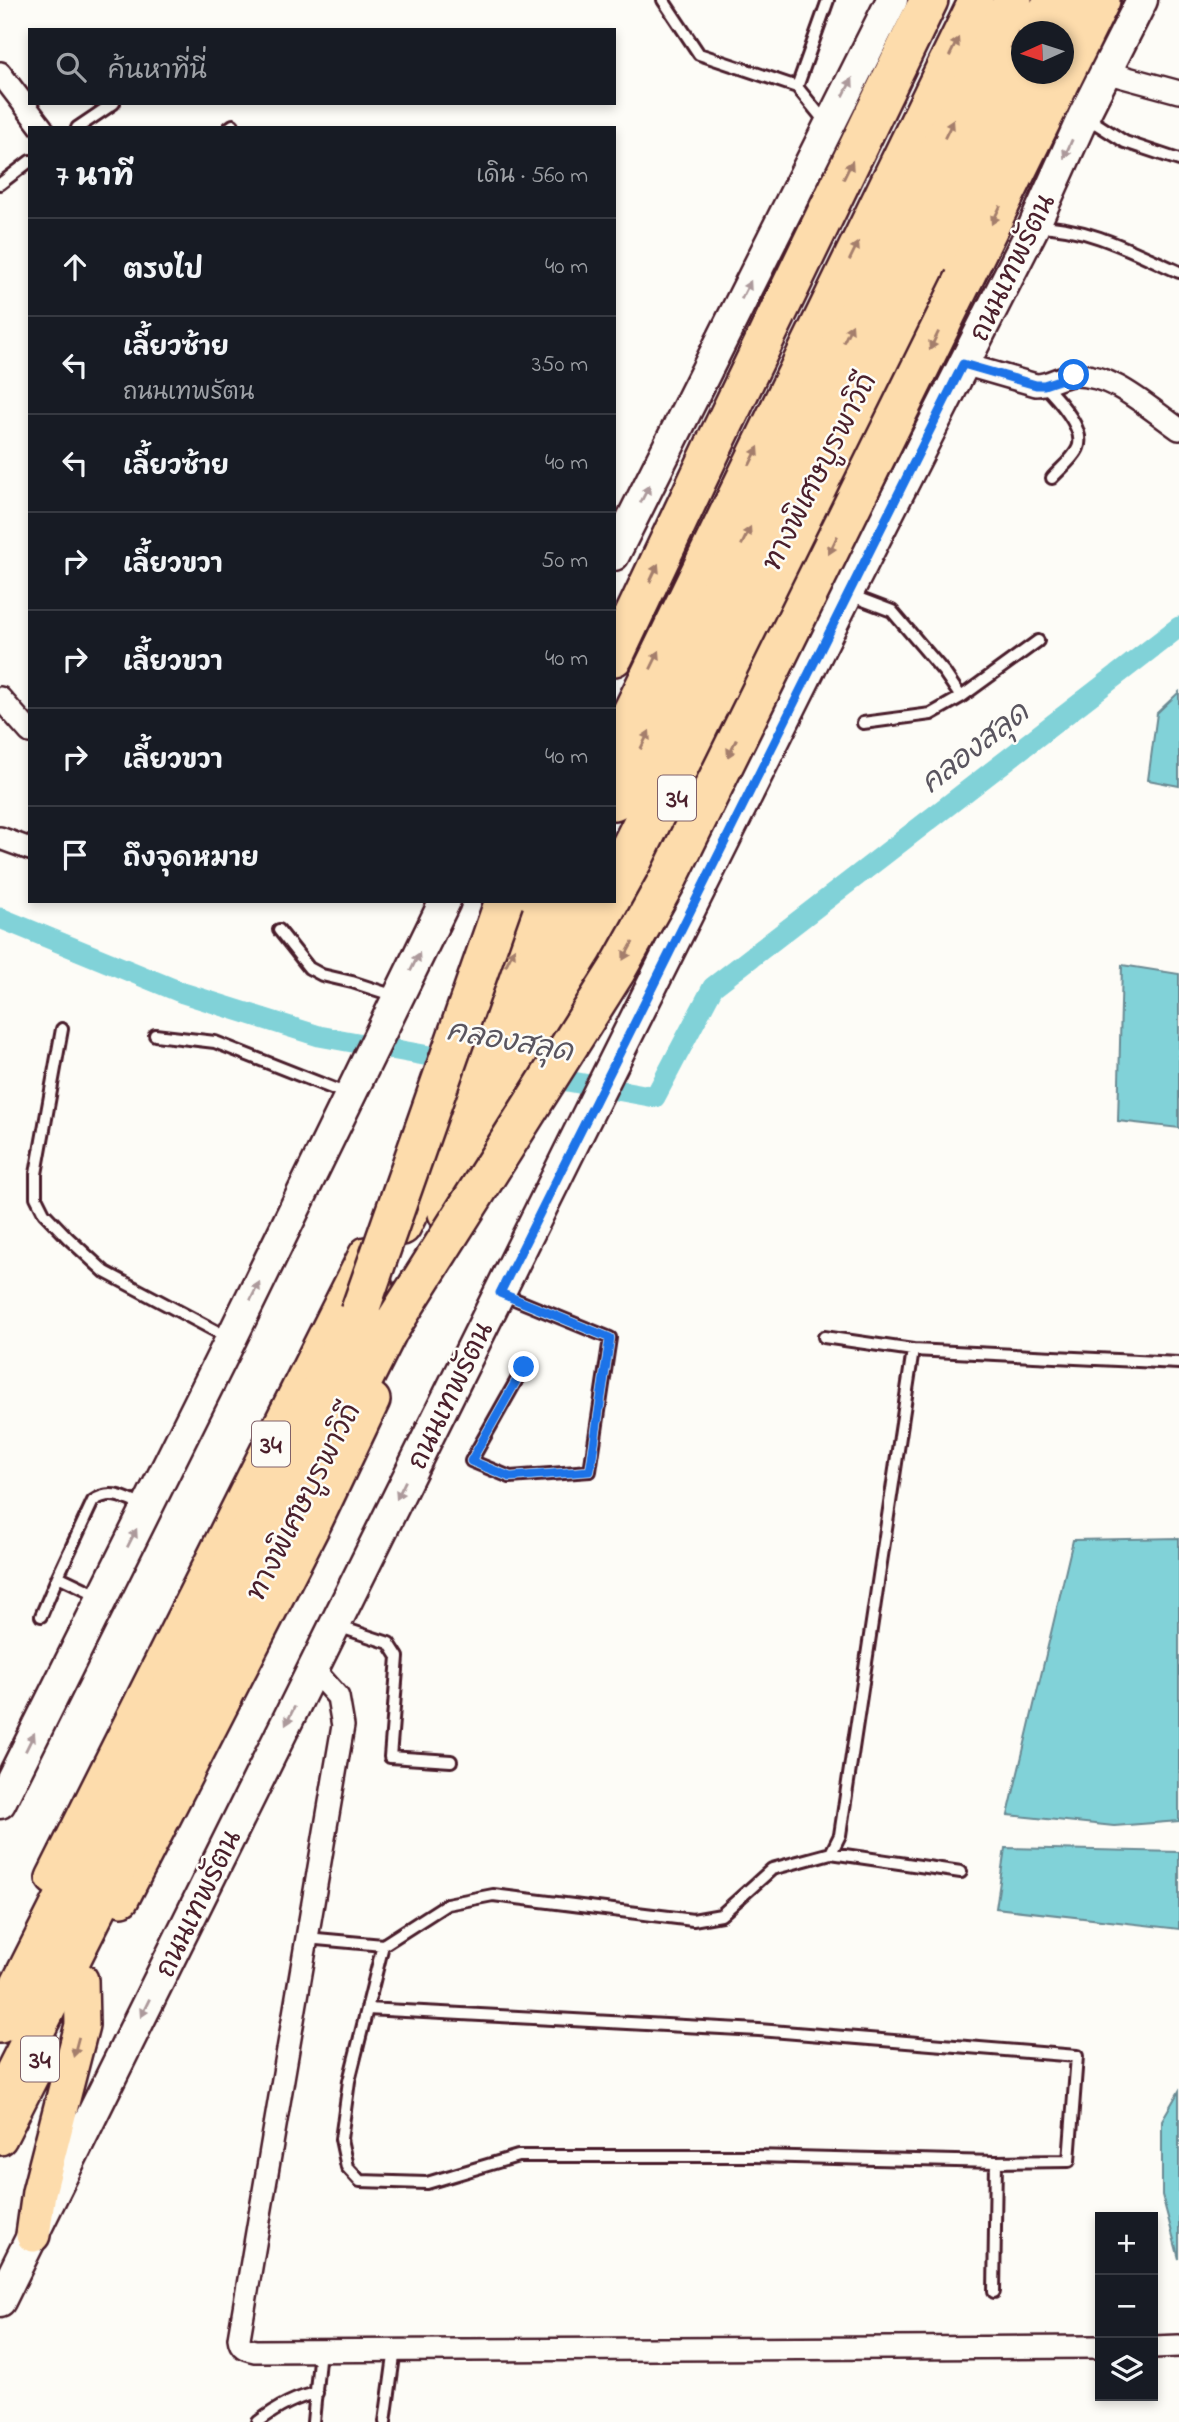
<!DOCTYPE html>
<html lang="th">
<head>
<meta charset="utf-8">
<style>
	body { margin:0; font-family:"Indie Flower","Playpen Sans Thai",sans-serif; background:#242831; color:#f1f3f6 }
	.controls { position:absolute; right:21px; bottom:21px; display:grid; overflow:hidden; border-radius:0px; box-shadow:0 4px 10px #0003 }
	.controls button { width:63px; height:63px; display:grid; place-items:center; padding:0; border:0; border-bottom:2px solid #363941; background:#171b24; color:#f1f3f6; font:35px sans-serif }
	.compass { position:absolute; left:1011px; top:21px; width:63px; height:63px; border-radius:50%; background:#171b24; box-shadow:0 4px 10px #0003; rotate:267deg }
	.stop { position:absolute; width:21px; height:21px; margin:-16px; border:5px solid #1a73e8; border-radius:50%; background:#fff }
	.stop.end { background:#1a73e8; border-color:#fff; box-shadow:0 2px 7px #0008 }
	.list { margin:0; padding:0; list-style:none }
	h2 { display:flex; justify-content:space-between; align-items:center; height:91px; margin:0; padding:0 28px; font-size:30px }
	h2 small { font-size:23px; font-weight:400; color:#9ea1a6 }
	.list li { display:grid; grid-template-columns:46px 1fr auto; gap:21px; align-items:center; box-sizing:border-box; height:98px; padding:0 28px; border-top:2px solid #363941 }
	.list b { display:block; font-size:26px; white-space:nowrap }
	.list p { margin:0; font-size:23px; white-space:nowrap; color:#9ea1a6 }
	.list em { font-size:23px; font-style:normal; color:#9ea1a6 }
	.icon { flex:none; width:38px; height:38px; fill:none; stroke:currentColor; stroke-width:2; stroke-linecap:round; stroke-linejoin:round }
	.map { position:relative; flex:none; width:1179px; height:2422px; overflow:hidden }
	.search { position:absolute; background:#171b24; box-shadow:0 4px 10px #0003; left:28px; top:28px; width:588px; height:77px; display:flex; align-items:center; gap:18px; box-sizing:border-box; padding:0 24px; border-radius:0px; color:#9ea1a6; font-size:26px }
	.panel { position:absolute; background:#171b24; box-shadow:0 4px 10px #0003; left:28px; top:126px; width:588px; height:777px; border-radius:0px }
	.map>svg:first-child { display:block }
	.water { fill:#81d2d8; stroke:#6b8a93; stroke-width:2 }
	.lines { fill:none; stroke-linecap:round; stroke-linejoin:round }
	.canal { stroke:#81d2d8; stroke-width:21 }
	.service-casing { stroke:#4a1f2b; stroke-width:16 }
	.minor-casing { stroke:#4a1f2b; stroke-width:26 }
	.secondary-casing { stroke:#4a1f2b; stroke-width:35 }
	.trunk-casing { stroke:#4a1f2b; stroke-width:38 }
	.motorway-casing { stroke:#4a1f2b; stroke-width:42 }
	.service { stroke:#fdfcf7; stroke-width:10 }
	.minor { stroke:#fdfcf7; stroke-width:21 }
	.secondary { stroke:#fdfcf7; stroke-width:30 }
	.trunk { stroke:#fddcac; stroke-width:33 }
	.motorway { stroke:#fddcac; stroke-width:37 }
	.motorway-bridge-casing { stroke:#4a1f2b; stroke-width:42; stroke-linecap:butt }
	.motorway-bridge { stroke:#fddcac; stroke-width:37 }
	.oneway { fill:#a47e6c }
	.oneway2 { fill:#ac999b }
	.route { stroke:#1a73e8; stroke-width:9 }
	.labels { text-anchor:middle; stroke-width:5; stroke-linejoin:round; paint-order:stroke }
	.shield { fill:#fdfcf7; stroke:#806168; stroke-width:2 }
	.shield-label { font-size:26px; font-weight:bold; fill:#4a1f2b }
	.street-label { font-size:28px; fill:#4a1f2b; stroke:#fdfcf7 }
	.water-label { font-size:30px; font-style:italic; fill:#5a555f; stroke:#fdfcf7 }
</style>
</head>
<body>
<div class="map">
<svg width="1179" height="2422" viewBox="0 0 1179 2422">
	<rect width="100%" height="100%" fill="#fdfcf7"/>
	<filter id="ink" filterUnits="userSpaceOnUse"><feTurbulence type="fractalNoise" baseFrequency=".0143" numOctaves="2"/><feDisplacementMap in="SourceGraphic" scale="14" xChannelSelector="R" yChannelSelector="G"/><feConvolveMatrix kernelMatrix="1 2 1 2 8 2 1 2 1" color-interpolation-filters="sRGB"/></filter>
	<g filter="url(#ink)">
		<path class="water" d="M1179 692V786L1148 780 1157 713Z
			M1122 965 1179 974V1128L1118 1121Z
			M1179 1538V1821L1114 1826 1008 1815 1073 1540Z
			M1005 1848 1179 1852V1929L996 1908Z
			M1179 2091V2259L1162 2195V2120Z"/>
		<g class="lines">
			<path class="canal" d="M0 918 183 993 319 1036 457 1061
				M540 1076 655 1097 713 987 1179 627"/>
			<g class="service-casing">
				<path id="service" d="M663 0 699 54 797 87
					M1086 117 1125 142 1179 160
					M827 124 797 87 828 0
					M77 128 114 103
					M229 128 233 125
					M0 184 30 161
					M1037 226C1089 227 1132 251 1179 272
					M1044 385C1056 397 1086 429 1078 448 1074 458 1060 469 1052 478
					M850 595 892 611 944 672 961 697 931 714 863 723
					M961 697 1038 641
					M279 930 309 968 322 975 352 982 395 996
					M62 1029 36 1174V1197L44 1213 68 1238 105 1272 229 1338
					M155 1035 215 1042 347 1094
					M502 1294 610 1338 590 1471 510 1477 471 1461 524 1367
					M824 1337 913 1350
					M58 1576 100 1596
					M41 1616 58 1576 93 1501C112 1488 126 1499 145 1507
					M337 1626 389 1643 398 1657 390 1757 451 1761
					M831 1853 961 1872
					M306 1938 383 1945 447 1904 493 1895 693 1920 721 1915 772 1869 831 1853 840 1835 913 1350 1179 1363
					M383 1945 349 2081 341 2139 347 2167 360 2181 427 2183 518 2156H754L996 2162
					M367 2009 759 2030 1077 2056 1069 2161 996 2162 994 2292
					M258 2422C276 2408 295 2397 317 2393
					M313 2422 320 2349
					M385 2422 395 2349"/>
			</g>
			<g class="minor-casing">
				<path id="minor" d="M1105 72 1179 92
					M0 73 42 128
					M963 364 1036 385C1050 385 1060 376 1073 375 1113 373 1148 408 1179 429
					M0 698 30 732
					M0 838 30 849
					M313 1669 338 1697 343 1726 239 2338C240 2348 246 2349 255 2351L1100 2347
					M1153 2347 1179 2346"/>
			</g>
			<g class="secondary-casing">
				<path id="secondary" d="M614 555 892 0
					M0 1803 231 1339 445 901
					M0 2301 584 1122 847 594 1034 226 1084 115 1142 0"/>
			</g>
			<g class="trunk-casing">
				<path id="trunk" d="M1060 32 1076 0
					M614 744 976 0
					M565 1017 753 649 1039 74
					M468 1045 537 901
					M53 1878 366 1254
					M122 1899 315 1522 373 1400
					M0 2138 32 2075
					M33 2235 39 2192 82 2025 81 1980"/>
			</g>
			<g class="motorway-casing">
				<path id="motorway" d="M1037 32 1053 0
					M964 279 1101 0
					M614 657 717 439 929 0
					M614 801 1013 0
					M614 879 1021 63
					M447 1213 603 901
					M402 1226 564 901
					M0 2024 373 1284
					M0 2101 404 1300"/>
			</g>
			<use href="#service" class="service"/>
			<use href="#minor" class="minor"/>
			<use href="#secondary" class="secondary"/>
			<use href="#trunk" class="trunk"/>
			<use href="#motorway" class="motorway"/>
			<g class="motorway-bridge-casing">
				<path id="motorway-bridge" d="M359 1313 504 901
					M390 1329 617 970 668 879 964 279"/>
			</g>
			<use href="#motorway-bridge" class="motorway-bridge"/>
		</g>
		<defs><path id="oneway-solid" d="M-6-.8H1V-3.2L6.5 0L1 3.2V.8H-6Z" transform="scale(1.75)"/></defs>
		<g class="oneway">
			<use href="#oneway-solid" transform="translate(954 47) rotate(-64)"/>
			<use href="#oneway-solid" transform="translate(949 129) rotate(-64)"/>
			<use href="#oneway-solid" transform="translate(848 170) rotate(-64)"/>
			<use href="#oneway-solid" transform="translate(996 215) rotate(116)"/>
			<use href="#oneway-solid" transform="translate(854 251) rotate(-64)"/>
			<use href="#oneway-solid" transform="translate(848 333) rotate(-64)"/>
			<use href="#oneway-solid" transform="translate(934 341) rotate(116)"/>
			<use href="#oneway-solid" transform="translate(754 456) rotate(-64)"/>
			<use href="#oneway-solid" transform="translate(746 536) rotate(-64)"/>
			<use href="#oneway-solid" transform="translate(833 545) rotate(116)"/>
			<use href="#oneway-solid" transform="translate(654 573) rotate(-65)"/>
			<use href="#oneway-solid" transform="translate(655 660) rotate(-64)"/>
			<use href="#oneway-solid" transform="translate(645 740) rotate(-64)"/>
			<use href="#oneway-solid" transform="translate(732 748) rotate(116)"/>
			<use href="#oneway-solid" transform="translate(628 951) rotate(119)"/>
			<use href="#oneway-solid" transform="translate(510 957) rotate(-64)"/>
			<use href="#oneway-solid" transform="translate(76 2047) rotate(105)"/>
		</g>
		<g class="oneway2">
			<use href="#oneway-solid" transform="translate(848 87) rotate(-63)"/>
			<use href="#oneway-solid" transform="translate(1068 149) rotate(114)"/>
			<use href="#oneway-solid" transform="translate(746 290) rotate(-63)"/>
			<use href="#oneway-solid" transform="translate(645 494) rotate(-63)"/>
			<use href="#oneway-solid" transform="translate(415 962) rotate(-64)"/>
			<use href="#oneway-solid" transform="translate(255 1291) rotate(-64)"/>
			<use href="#oneway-solid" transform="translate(401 1490) rotate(116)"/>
			<use href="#oneway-solid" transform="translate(132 1538) rotate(-63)"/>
			<use href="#oneway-solid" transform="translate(290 1716) rotate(116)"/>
			<use href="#oneway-solid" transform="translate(30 1742) rotate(-64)"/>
			<use href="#oneway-solid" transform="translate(145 2008) rotate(116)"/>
		</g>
	</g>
	<g class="lines" filter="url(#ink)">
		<path class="route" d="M524 1367 471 1461 510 1477 590 1471 610 1338 500 1293 963 364 1036 385H1044L1074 375"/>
	</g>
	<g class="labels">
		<g class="shield">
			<rect x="658" y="775.5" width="38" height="45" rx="5"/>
			<rect x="252" y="1421.5" width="38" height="45" rx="5"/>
			<rect x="21" y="2036.5" width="38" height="45" rx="5"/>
		</g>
		<g class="shield-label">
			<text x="677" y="807">34</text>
			<text x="271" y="1453">34</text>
			<text x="40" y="2068">34</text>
		</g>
		<g class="street-label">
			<text transform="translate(1011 267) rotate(-64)" y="10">ถนนเทพรัตน</text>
			<text transform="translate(818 471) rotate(-63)" y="10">ทางพิเศษบูรพาวิถี</text>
			<text transform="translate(449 1395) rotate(-64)" y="10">ถนนเทพรัตน</text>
			<text transform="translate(302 1501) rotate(-63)" y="10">ทางพิเศษบูรพาวิถี</text>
			<text transform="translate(197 1903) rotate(-64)" y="10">ถนนเทพรัตน</text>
		</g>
		<g class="water-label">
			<text transform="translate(974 747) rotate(-38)" y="10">คลองสลุด</text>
			<text transform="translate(510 1040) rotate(10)" y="10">คลองสลุด</text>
		</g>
	</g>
</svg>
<div class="controls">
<button>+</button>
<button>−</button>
<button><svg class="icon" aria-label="layers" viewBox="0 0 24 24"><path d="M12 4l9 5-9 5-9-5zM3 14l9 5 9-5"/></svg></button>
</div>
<svg class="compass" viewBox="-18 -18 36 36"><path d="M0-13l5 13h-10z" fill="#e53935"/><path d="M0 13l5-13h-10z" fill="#9ea1a6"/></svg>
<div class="stop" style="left:1074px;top:375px"></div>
<div class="stop end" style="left:524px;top:1367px"></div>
<div class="search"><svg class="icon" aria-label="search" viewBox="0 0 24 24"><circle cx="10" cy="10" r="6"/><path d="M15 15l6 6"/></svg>ค้นหาที่นี่</div>
<section class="panel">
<h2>7 นาที<small>เดิน · 560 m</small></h2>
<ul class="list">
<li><svg class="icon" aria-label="ahead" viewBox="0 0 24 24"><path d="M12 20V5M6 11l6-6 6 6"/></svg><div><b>ตรงไป</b></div><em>40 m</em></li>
<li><svg class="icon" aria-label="left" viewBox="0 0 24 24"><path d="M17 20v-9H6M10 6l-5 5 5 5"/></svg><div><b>เลี้ยวซ้าย</b><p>ถนนเทพรัตน</p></div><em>350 m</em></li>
<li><svg class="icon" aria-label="left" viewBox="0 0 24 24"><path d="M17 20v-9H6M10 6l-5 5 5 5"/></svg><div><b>เลี้ยวซ้าย</b></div><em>40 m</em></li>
<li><svg class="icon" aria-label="right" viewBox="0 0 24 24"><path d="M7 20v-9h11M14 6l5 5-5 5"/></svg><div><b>เลี้ยวขวา</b></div><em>50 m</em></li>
<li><svg class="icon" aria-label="right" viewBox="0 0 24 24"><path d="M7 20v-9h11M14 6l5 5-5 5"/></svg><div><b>เลี้ยวขวา</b></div><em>40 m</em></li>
<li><svg class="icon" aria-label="right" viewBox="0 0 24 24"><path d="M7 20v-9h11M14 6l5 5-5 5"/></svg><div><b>เลี้ยวขวา</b></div><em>40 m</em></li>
<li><svg class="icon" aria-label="arrive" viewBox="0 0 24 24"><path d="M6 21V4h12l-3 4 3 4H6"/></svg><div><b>ถึงจุดหมาย</b></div></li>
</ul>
</section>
</div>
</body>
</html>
